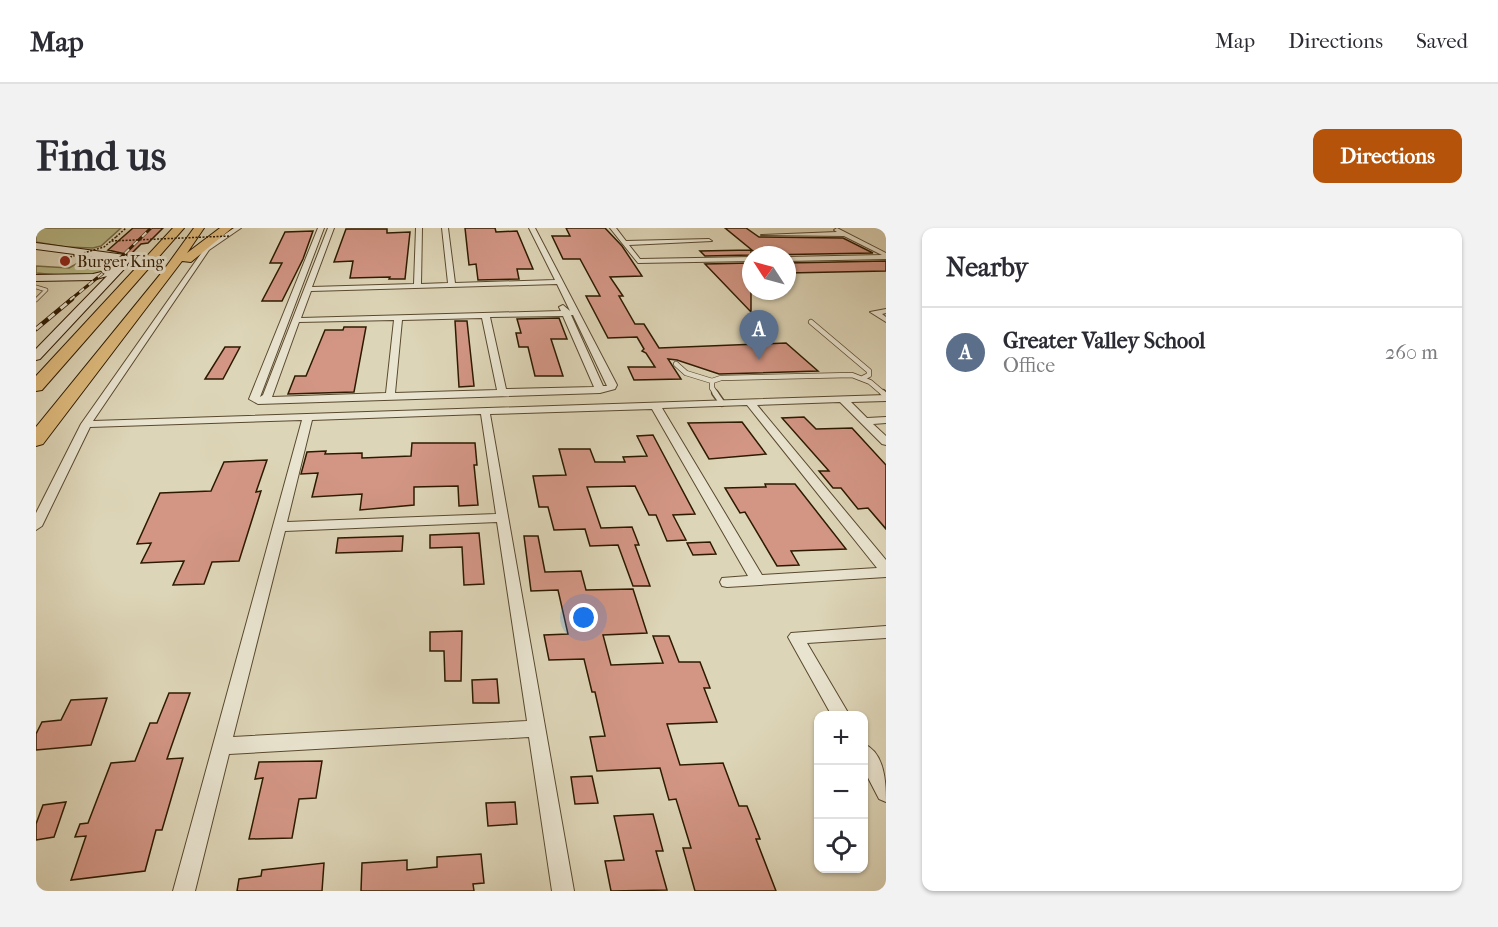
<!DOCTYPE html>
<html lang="en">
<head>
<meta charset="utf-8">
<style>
	body { margin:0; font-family:"IM FELL French Canon",serif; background:#f2f2f3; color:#2b2b33 }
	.controls { position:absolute; right:18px; bottom:18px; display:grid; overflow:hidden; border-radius:12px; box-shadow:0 2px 4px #0004 }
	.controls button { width:54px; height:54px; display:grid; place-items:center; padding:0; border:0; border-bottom:2px solid #e1e1e2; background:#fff; color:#2b2b33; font:30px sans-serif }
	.compass { position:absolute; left:706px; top:18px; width:54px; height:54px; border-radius:50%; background:#fff; box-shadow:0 2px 4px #0004; rotate:306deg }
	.you { position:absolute; left:548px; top:390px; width:21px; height:21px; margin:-15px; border:4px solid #fff; border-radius:50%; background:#1a73e8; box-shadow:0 0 0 9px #1a73e833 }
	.badge { display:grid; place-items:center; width:39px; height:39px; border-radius:50%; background:#b45309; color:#fff; font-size:20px; font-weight:700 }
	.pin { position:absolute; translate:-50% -50px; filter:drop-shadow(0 2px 3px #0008) }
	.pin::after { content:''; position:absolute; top:32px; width:21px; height:18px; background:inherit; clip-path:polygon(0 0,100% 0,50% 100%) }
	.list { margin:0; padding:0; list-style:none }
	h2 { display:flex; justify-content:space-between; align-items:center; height:78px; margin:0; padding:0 24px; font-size:26px }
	h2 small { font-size:20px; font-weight:400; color:#7c7c81 }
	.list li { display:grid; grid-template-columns:39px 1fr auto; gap:18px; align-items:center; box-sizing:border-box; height:90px; padding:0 24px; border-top:2px solid #e1e1e2 }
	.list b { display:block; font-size:22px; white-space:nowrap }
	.list p { margin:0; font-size:20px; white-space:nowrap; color:#7c7c81 }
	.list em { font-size:20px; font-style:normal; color:#7c7c81 }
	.icon { flex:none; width:33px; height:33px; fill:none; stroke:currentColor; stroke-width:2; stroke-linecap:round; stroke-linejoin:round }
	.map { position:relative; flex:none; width:850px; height:663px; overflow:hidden; border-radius:12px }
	header { display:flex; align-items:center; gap:36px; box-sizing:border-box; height:84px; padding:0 30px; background:#fff; border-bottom:2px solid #e1e1e2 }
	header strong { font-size:28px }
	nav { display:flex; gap:33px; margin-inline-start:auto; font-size:21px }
	.intro { display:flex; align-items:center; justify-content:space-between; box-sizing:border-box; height:144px; padding:0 36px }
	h1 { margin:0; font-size:42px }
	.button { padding:15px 27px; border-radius:12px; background:#b45309; color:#fff; font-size:21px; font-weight:700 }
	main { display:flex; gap:36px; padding:0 36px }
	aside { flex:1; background:#fff; border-radius:12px; box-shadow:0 2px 4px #0004 }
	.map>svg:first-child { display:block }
	.green { fill:#b9bb89; stroke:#736a45; stroke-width:1.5 }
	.building { fill:#d39685; stroke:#2d1a01; stroke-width:1.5 }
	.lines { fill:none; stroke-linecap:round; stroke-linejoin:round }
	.lane-far2-casing { stroke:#59492e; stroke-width:4.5 }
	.lane-far1-casing { stroke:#59492e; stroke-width:6 }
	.lane-casing { stroke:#59492e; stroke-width:8 }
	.street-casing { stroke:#59492e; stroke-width:2 }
	.secondary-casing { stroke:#2d1a01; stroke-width:2 }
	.highway-casing { stroke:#2d1a01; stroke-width:2 }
	.path { stroke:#2d1a01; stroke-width:1.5; stroke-dasharray:2 1.5; stroke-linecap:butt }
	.lane-far2 { stroke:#e9e4d0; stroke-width:3 }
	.lane-far1 { stroke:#e9e4d0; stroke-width:4.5 }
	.lane { stroke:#e9e4d0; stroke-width:5 }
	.street { fill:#e9e4d0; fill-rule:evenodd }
	.secondary { fill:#e9e4d0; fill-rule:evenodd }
	.highway { fill:#deba7c; fill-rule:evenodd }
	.rail-far1-casing { stroke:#2d1a01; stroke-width:3 }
	.rail-casing { stroke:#2d1a01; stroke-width:4.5 }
	.rail-far1 { stroke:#e9e4d0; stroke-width:2; stroke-dasharray:6; stroke-linecap:butt }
	.rail { stroke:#e9e4d0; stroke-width:3; stroke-dasharray:8; stroke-linecap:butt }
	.path-bridge { stroke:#2d1a01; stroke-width:1.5; stroke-dasharray:2 1.5; stroke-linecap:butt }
	.poi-dot { fill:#8f2418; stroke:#e9e4d0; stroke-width:2 }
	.labels { text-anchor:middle; stroke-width:6; stroke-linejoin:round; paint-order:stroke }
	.far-poi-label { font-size:16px; fill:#2d1a01; stroke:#e9e4d0; text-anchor:start }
</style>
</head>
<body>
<header>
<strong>Map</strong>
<nav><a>Map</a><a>Directions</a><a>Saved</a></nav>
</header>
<div class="intro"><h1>Find us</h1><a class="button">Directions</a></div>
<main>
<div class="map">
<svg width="850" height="663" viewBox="0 0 850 663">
	<rect width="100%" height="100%" fill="#ddd5b7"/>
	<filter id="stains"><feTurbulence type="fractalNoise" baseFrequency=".00333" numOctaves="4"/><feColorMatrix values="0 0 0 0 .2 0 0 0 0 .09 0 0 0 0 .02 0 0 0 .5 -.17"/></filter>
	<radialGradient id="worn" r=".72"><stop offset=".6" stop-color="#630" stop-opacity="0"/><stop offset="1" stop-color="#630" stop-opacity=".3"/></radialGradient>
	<path class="green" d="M0 0H85L65 18 57 20 29 19 0 14Z
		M51 30 79 33 81 38C60 52 25 47 0 45V38L33 40Z"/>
	<path class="building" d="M97 0H127L112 15 105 16 94 27 72 22Z
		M429 0H459L460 4 481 3 497 41H481L483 51 442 52 440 36 433 37Z
		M530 0H569L586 18 606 48 574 49 587 68H583L599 96H608L623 120 750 115 782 143 683 146 641 132 632 131 645 151 598 152 592 139H619L610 125 606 123 608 121 601 109 572 110 550 68H564L544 31H527L516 8H534Z
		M689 0H710L723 9 807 10 837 25 722 27Z
		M310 1H351V5L374 4 369 51H353L354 49 314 50 317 33 298 34Z
		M277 3 267 31 246 73H226L246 35H234L249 4Z
		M715 22V27L669 28 664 23Z
		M850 33V43L751 45V35Z
		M715 35V84L669 36Z
		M523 90 531 111H515L527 148H499L492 119H483L480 105H485L481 91Z
		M419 93H431L438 158 423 159Z
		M308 99H330L318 164 252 166 259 148H270L289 102H307Z
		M189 119H204L187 151H169Z
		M768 189 780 201 816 200 850 237V301L832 280 822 281 805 260H797L783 243H793L746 190Z
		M706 194 730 226 673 231 652 195Z
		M617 207 659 286 637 287 650 312 631 313 620 287H613L599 258 551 259 565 300 596 299 603 317H599L614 358H597L582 317 554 318 549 301 518 302 512 279H503L497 248 530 247 523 221H554L559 234H589L587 229 611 228 601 208Z
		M376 215H439L441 237H438L442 277 423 278 422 258 378 259V277L324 282 326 266 276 269 282 245 265 246 271 224 290 223 289 226 326 225V230L375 228Z
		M231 232 220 264 225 263 203 333 176 334 168 356 137 357 148 333 105 335 115 315 101 316 124 265 175 263 188 234Z
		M729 256H759L810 321 755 323 763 337 741 338 709 284 704 285 689 260 730 259Z
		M443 305 448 356 428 357 426 319 394 320V307Z
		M367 308 366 323 300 325 302 310Z
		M488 308H502L509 344 545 343 550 362 597 361 611 405 567 407 575 437 627 435 617 408H633L643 434H664L674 460H668L681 494 631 496 644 537 687 535 703 578H711L724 611H720L740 663H659L647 620H655L640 571 633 572 624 540 561 543 554 509 569 508 559 464H556L548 431 513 432 508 407 532 406 522 362 495 363Z
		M674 314 680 326 657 327 651 315Z
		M426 403 425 453H409L408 423H394V404Z
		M461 451 463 475H437L436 452Z
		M133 465H154L131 531 147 530 126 602H120L109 643 35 652 50 608 39 609 44 596 52 595 75 535 99 533 114 495H121Z
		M71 470 55 517 0 522V506L6 494 25 492 35 472Z
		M286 533 280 570 263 571 256 610 213 611 227 550 219 551 223 534Z
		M556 548 562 575 539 576 535 549Z
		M30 574 18 609 0 612V596L7 577Z
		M479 574 481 596 452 598 450 575Z
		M617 586 627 623H620L631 662 575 663 569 633 588 632 578 588Z
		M445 626 448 655 437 656 438 663H325L326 635 371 632V642L401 639V629Z
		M288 635 286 663H201L203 651 225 648 226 642Z"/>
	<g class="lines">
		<g class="lane-far2-casing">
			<path id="lane-far2" d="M0 59 10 62 0 72"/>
		</g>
		<g class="lane-far1-casing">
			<path id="lane-far1" d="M775 94 833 143V147L827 150
				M640 136 650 145 676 153
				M680 166 676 160V153L685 150 816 147 834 154 848 166"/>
		</g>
		<g class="lane-casing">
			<path id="lane" d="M679 165 686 175
				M847 165 850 168"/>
		</g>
		<g class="street-casing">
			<path id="street" d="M198 0H205L173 22 57 193 850 167V173L815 174 831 190 850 189V195L837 196 850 208V217L846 216 804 174 721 177 850 332V349L691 359 686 358 684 354 686 350 712 348 616 181 454 186 538 663H516L493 509 193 526 159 663H137L266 192 54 199 6 298 0 302V285L45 196 169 20ZM711 177 841 340 726 347 626 180ZM445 186 460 286 251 294 276 192ZM461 294 491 493 197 509 249 303Z
				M282 0H288L224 169 227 167 292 0H298L276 59 378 56 380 0H386L385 56 412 55 406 0H412L419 55 519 52 493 0H499L581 157 579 161 564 165 222 176 213 171ZM521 56 534 83 527 77 523 79 525 83 265 90 275 63ZM535 87H537L571 158H567ZM527 88 558 159 470 161 454 89ZM446 90 461 162 359 165 366 92ZM358 92 350 165 236 169 263 94Z
				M574 0H580L590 13 673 11 676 13 593 17 604 31 715 29V33L602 35Z
				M801 0 850 25V31L751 33V29L846 27 808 8 725 7 801 4 798 2Z
				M850 81V85L846 86 850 89V94L834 84Z
				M850 398V410L771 415 814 488H796L752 409 755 405Z
				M828 516C849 525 850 555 850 574L843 571 828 542Z"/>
		</g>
		<g class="secondary-casing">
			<path id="secondary" d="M0 15 89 27 94 30 90 39 4 131 0 132V121L71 48 57 52 0 53V47L57 46 78 41 84 32 0 21Z"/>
		</g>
		<g class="highway-casing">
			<path id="highway" d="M137 0H148L6 162 0 163V148Z
				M158 0H168L151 25 184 0H196L155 34 146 33 7 216 0 218V199L127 43Z"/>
		</g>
		<path class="path" d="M80 9 90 0"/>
		<use href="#lane-far2" class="lane-far2"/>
		<use href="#lane-far1" class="lane-far1"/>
		<use href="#lane" class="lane"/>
		<use href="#street" class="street"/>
		<use href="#secondary" class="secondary"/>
		<use href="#highway" class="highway"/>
		<g class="rail-far1-casing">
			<path id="rail-far1" d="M34 72 77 37 115 0"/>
		</g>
		<g class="rail-casing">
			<path id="rail" d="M0 101 36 71"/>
		</g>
		<use href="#rail-far1" class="rail-far1"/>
		<use href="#rail" class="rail"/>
		<path class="path-bridge" d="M80 9 75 13 194 8
			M34 29 68 19 75 13"/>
	</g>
	<circle class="poi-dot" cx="29" cy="33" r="6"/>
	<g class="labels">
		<g class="far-poi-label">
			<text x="41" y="39">Burger King</text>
		</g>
	</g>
	<rect width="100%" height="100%" filter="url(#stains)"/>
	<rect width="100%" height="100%" fill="url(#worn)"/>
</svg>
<div class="controls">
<button>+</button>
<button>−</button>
<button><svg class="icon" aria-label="locate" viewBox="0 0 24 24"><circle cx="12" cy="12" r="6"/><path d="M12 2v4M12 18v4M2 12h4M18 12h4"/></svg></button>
</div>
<svg class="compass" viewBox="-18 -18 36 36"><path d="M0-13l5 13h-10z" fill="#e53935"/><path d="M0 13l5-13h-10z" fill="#7c7c81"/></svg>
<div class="you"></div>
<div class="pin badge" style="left:723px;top:132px;background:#5c6f8a">A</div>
</div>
<aside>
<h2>Nearby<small></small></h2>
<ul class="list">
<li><span class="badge" style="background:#5c6f8a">A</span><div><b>Greater Valley School</b><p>Office</p></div><em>260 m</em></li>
</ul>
</aside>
</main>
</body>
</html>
